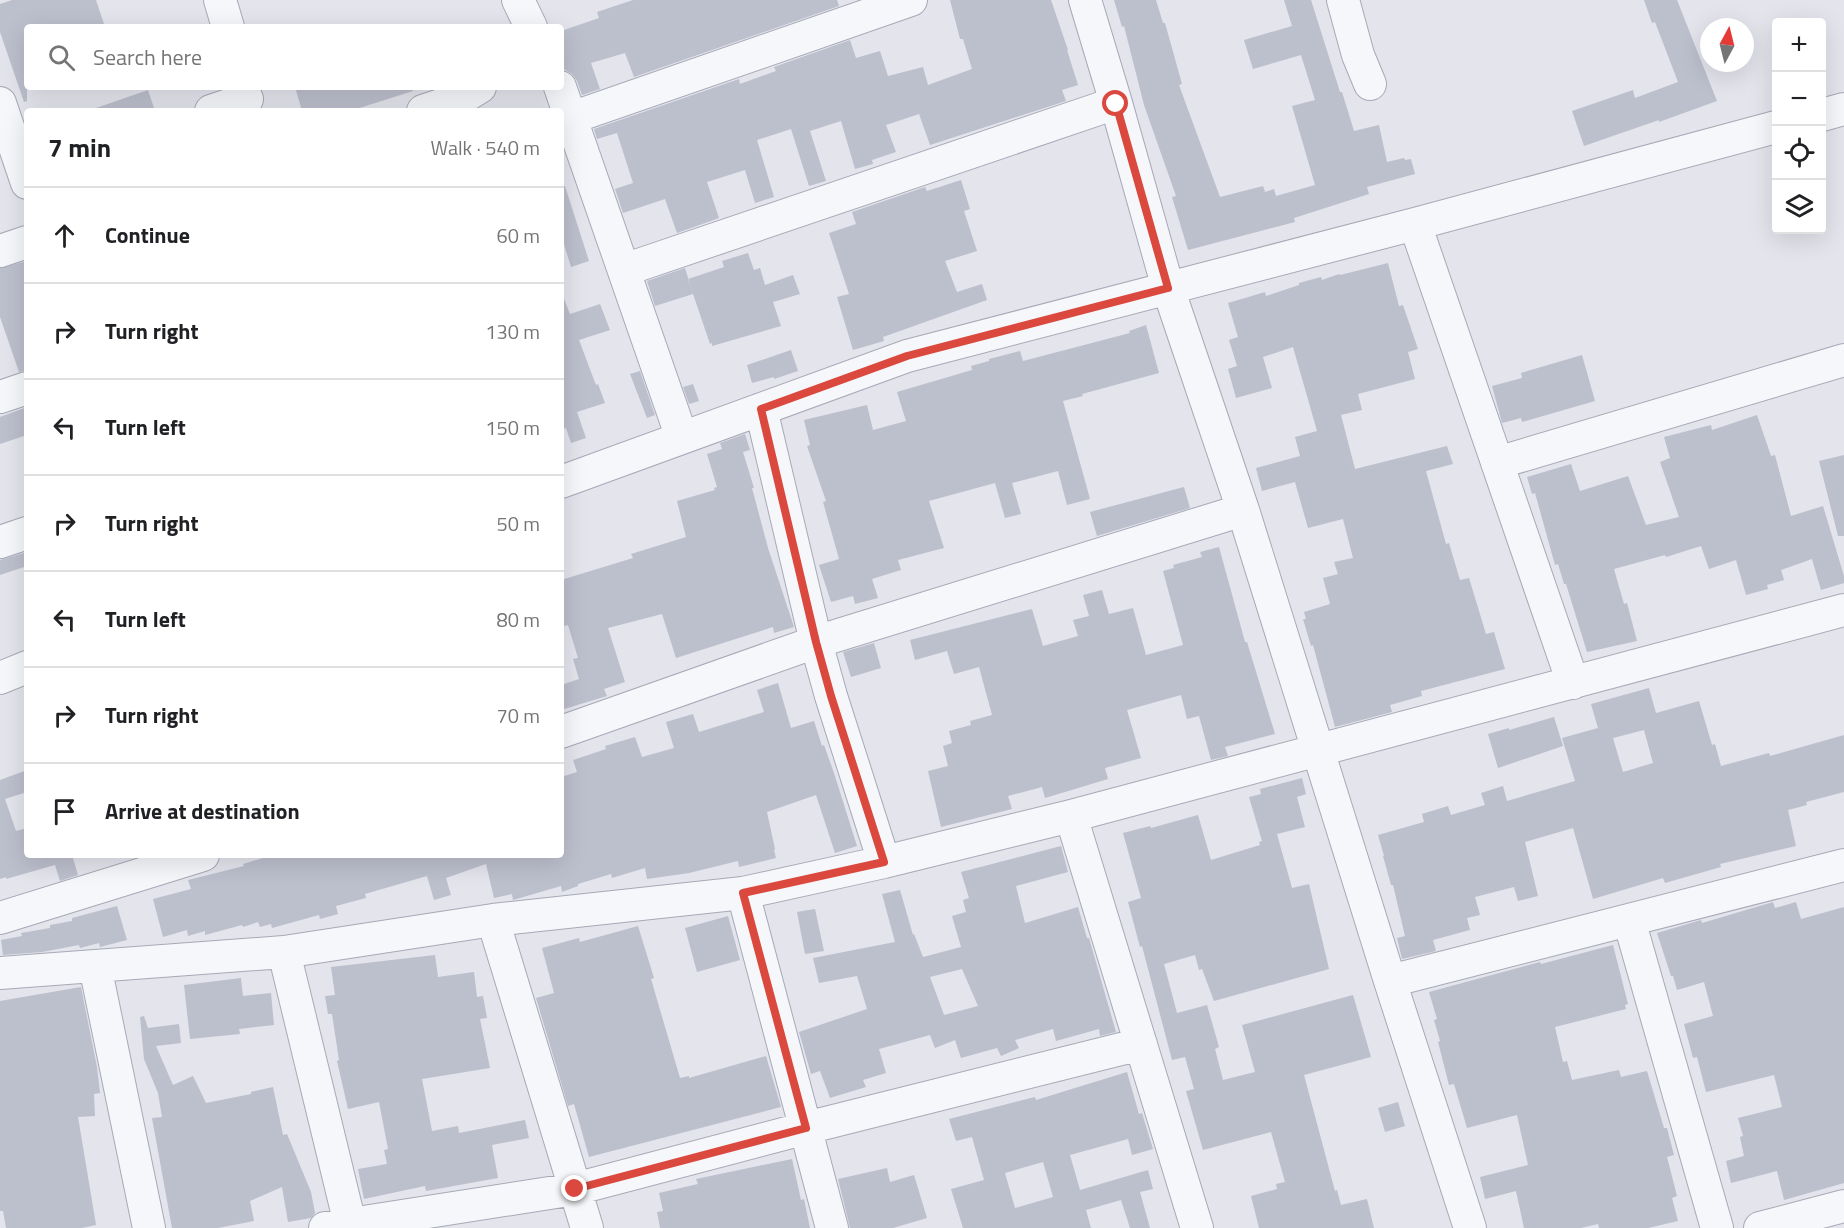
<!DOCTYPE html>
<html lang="en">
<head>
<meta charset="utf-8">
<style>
	body { margin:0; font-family:"Titillium Web",sans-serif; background:#f2f2f2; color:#202124 }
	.controls { position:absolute; right:18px; top:18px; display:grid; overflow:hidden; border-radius:6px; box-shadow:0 6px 24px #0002 }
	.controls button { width:54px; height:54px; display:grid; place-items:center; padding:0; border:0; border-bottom:2px solid #e0e0e0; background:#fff; color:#202124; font:30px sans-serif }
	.compass { position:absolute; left:1700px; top:18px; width:54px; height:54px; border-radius:50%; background:#fff; box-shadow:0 6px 24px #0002; rotate:7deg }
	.stop { position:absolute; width:18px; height:18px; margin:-14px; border:4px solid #da483e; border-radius:50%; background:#fff }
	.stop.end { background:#da483e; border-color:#fff; box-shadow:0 2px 6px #0008 }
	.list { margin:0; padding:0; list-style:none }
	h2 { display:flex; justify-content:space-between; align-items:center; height:78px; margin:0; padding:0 24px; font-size:26px }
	h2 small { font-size:20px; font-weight:400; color:#757577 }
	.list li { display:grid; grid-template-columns:39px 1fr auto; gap:18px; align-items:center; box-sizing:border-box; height:96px; padding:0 24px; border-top:2px solid #e0e0e0 }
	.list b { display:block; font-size:22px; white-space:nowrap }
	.list em { font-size:20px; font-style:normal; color:#757577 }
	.icon { flex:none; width:33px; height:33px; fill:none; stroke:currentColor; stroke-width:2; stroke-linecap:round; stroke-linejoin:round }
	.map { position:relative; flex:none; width:1844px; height:1228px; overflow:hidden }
	.search { position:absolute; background:#fff; box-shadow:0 6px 24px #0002; left:24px; top:24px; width:540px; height:66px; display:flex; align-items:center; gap:15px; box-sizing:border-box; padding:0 21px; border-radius:6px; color:#757577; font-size:22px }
	.panel { position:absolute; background:#fff; box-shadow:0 6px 24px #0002; left:24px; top:108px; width:540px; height:750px; border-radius:6px }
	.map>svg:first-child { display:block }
	.building { fill:#bcbfcc; fill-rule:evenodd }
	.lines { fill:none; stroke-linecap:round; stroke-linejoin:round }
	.minor-casing { stroke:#a7a9b7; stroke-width:34 }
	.minor { stroke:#f6f7fa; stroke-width:32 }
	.route { stroke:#da483e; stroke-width:8 }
</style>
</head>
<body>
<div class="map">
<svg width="1844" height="1228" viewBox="0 0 1844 1228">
	<rect width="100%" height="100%" fill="#e3e4ec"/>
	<path class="building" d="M12 0H96L105 27H27V101L24 102 0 32V4Z
		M633 0H837L839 6 634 77 625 53 591 63 600 89 582 95 577 81 572 74 564 69 561 60V31L599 18 597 12Z
		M950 0H1051L1068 50H1067L1078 85 1062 90 1066 101 930 145 919 114 886 125 896 152 872 160 873 164 855 169 841 121 810 131 826 181 809 186 791 129 757 140 774 197 755 203 745 170 707 182 719 218 677 233 665 199 623 213 615 189 633 183 617 133 597 139 594 129 739 79 740 84 776 71 774 67 850 40 856 58 880 51 888 76 923 67 928 85 972 69 963 39H960Z
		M1114 0H1156L1163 23H1165L1182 84 1179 85 1220 197 1263 186 1265 192 1274 189 1276 196 1315 185 1292 106 1315 100 1301 55 1253 69 1244 40 1292 26 1284 0H1311L1340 92H1342L1354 131 1379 125 1387 162 1404 158 1405 160 1411 159 1415 174 1367 187 1369 194 1294 218 1295 222 1188 250 1172 197 1176 196 1144 105 1124 26 1122 27Z
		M1644 0H1677L1717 101 1659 122V120L1584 146 1572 111 1633 90 1635 98 1678 82 1655 22 1652 23Z
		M295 87H413V91L350 111H302Z
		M148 90 155 111H97L96 108Z
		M961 180 970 209 964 211 977 251 945 261 957 292 982 284 987 300 883 337 884 341 853 350 837 297 849 294 829 233 856 224 852 212 925 187 927 191Z
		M565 186 589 261 571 267 561 235V187Z
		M748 253 754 270 760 268 765 285 793 275 800 294 773 302 781 326 712 346V343L710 344 688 279 724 267 722 261Z
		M27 261V370L19 372 0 317V268Z
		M1388 263 1399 306 1403 305 1418 349 1408 352 1415 379 1358 394 1362 410 1341 415 1355 469 1447 446 1453 464 1426 471 1446 544 1449 543 1460 580 1469 578 1486 634 1494 632 1505 669 1421 691 1422 696 1390 705 1392 712 1335 727 1313 645 1311 646 1303 619H1306L1304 612 1330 604 1323 578 1338 574 1334 562 1353 558 1343 519 1308 528 1295 482 1262 491 1256 468 1300 456 1295 437 1317 431 1293 347 1263 357 1272 388 1236 398 1228 369 1237 366 1229 340 1238 337 1228 303 1265 292 1266 296 1299 285V283L1321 277 1322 280 1339 274 1340 275Z
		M685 268 693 294 655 306 647 281Z
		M561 296H563L570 314 600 304 610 330 579 340 596 385 598 384 605 403 577 412 586 438 571 443 566 428 561 430Z
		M1146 325 1159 373 1082 394 1083 396 1063 401 1090 499 1067 505 1058 471 1012 483 1021 514 1005 518 995 483 929 501 944 548 898 560 901 570 872 579 878 598 855 604 853 596 831 602 819 565 839 559 823 502 826 501 807 446 810 445 804 420 867 405 873 430 906 421 897 392 972 370 971 366 989 361V359L1020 351 1023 361 1130 333 1129 331Z
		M791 350 798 371 774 379V377L752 383 747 365Z
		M1582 355 1595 401 1522 422 1521 418 1502 423 1492 386 1522 378 1521 373Z
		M640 371 655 415 647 418 630 374Z
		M693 384 699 401 689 404 683 387Z
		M27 407V435L0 444V417Z
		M1757 415 1771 456 1775 455 1791 516 1823 506 1844 576V583L1821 590 1812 559 1781 570 1784 580 1767 585 1768 589 1746 595 1736 560 1709 569 1701 546 1666 557 1665 555 1614 569 1624 604 1627 603 1637 641 1587 652 1566 584H1564L1558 564 1555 565 1535 493 1532 494 1527 477 1571 464 1580 491 1628 476 1646 525 1679 517 1660 462 1670 458 1664 437 1711 425 1712 430Z
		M745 434 750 450 743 452 754 488H752L768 548 794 627 774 633 773 627 676 658 662 614 608 628 625 682 604 689 607 696 561 710V685L579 679 573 659 578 658 568 625 561 627V580L633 558 631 554 686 537 677 501 715 490 714 488 717 487 707 454 722 449 720 443Z
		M1844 455V536H1838L1819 461Z
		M1184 487 1190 508 1097 536 1090 512Z
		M1219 547 1245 642H1247L1275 734 1225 747 1228 756 1211 760 1199 716 1187 719 1181 695 1127 710 1141 758 1105 768 1108 779 1045 798 1042 787 1008 796 1012 809 941 827 928 771 948 766 943 746 952 743 949 731 971 725 970 721 992 715 979 667 954 674 947 651 915 660 910 640 1032 609 1043 646 1078 636 1073 620 1089 616 1083 595 1102 590 1109 614 1133 608 1146 655 1183 645 1163 571 1174 568 1173 565 1202 557 1200 552Z
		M27 552V566L0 575V560Z
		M874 643 881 668 851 677 843 652Z
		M778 683 791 728 814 721 822 746 824 745 834 773 857 846 835 853 816 795 767 812 775 849 774 850 776 858 739 867 738 861 689 873 647 879 645 868 612 878 611 874 578 884V886L562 892 561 886 513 900 512 894 494 898 486 864 446 878 451 895 434 900 427 876 365 894 366 898 336 906 338 914 320 919 319 915 272 928 271 924 260 927 258 922 243 927 242 925 205 935V931L188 936 187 930 163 937 153 899 191 889 188 880 244 866 243 864 273 855H561V777L577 772 573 760 606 749 605 746 635 737 642 757 674 748 666 722 693 714 699 732 764 712 757 690Z
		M1649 688 1656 713 1699 701 1712 745 1715 744 1721 766 1769 753 1770 756 1844 735V792L1806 802 1807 805 1788 810 1796 846 1720 864 1721 867 1665 883 1663 878 1593 899 1573 828 1525 842 1538 896 1518 901 1514 887 1475 897 1480 915 1467 918 1470 930 1433 940 1436 951 1402 959 1397 938 1405 936 1393 885H1391L1383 856H1384L1378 835 1424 822 1422 814 1448 806 1451 815 1485 805 1481 793 1503 786 1507 801 1575 781 1562 738 1598 728 1591 704ZM1644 730 1653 763 1623 772 1613 738Z
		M1554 717 1563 746 1498 768 1488 734 1509 728V730Z
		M27 770V792L5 799 16 831 27 828V855H72L78 875 60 881 55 865 6 879V877L0 879V780Z
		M1302 778 1306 794 1297 797 1305 827 1277 834 1292 888 1309 884 1329 969 1214 1001 1202 969 1199 970 1195 955 1164 964 1177 1013 1207 1005 1219 1047 1215 1049 1223 1080 1255 1072 1242 1025 1353 995 1371 1057 1304 1075 1335 1191 1337 1190 1341 1205 1367 1199 1374 1228H1259L1251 1196 1277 1189 1276 1184 1285 1182 1271 1132 1203 1150 1186 1091 1194 1089 1185 1057 1172 1060 1142 946 1140 947 1128 902 1141 898 1123 833 1150 826 1151 828 1198 815 1211 860 1260 845 1259 842 1262 841 1249 797 1261 794 1260 789Z
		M1061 846 1068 872 1016 886 1025 923 1078 907 1087 938H1089L1116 1032 1100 1036 1099 1029 1056 1041 1053 1029 1015 1040 1019 1048 1001 1056 997 1048 961 1058 955 1040 935 1048 930 1035 879 1049 886 1073 863 1080 866 1087 830 1098 820 1071 811 1074 799 1032 867 1009 857 976 819 983 813 958 895 942 882 894 900 890 913 935 914 934 923 957 961 947 952 916 966 912 963 900 969 898 961 872ZM962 969 978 1006 944 1015 930 977Z
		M1773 902 1775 908 1796 902 1801 919 1844 907V1183L1784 1200 1777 1171 1731 1183 1726 1161 1744 1156 1740 1137 1743 1136 1738 1118 1782 1107 1774 1075 1706 1092 1697 1057 1693 1058 1684 1024 1713 1016 1704 982 1677 990 1673 976H1671L1657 933 1701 920 1702 923Z
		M117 906 127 940 100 947 99 943 80 948 79 945 42 952 3 955 1 940 22 936 21 933 50 928V925L72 921V918Z
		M815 909 824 951 805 954 797 912Z
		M728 916 740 960 697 972 685 928Z
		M638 926 654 978 651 979 680 1078 689 1076V1078L766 1056 781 1107 589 1157 574 1104 568 1106 536 998 554 993 542 948 579 938 580 942Z
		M1613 945 1628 1004 1625 1005 1626 1009 1555 1027 1563 1062 1567 1061 1572 1080 1619 1070 1621 1077 1647 1071 1664 1128H1667L1674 1155 1667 1157 1677 1196 1672 1198 1678 1221 1648 1228H1599L1598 1224 1581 1228H1524L1516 1191 1485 1199 1480 1177 1528 1165 1517 1115 1467 1128 1454 1084 1449 1085 1438 1042 1440 1041 1434 1020 1437 1019 1429 992 1540 962 1541 964Z
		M435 955 438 977 474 972 477 997 483 996 487 1018 480 1019 490 1068 422 1079 432 1131 458 1126 459 1133 525 1120 529 1138 492 1145 498 1178 426 1191 425 1186 364 1199 358 1169 387 1164 384 1150 388 1149 379 1102 348 1109 337 1061 339 1060 332 1014H328L325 996 335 995 331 967Z
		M241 978 243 996 271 993 274 1025 239 1029 240 1034 190 1039 184 985Z
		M81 987 97 1067 100 1093 94 1094 95 1116 78 1117 96 1225 82 1228H6L3 1211H0V1001Z
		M144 1016 148 1028 179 1024 181 1043 156 1046 173 1085 193 1076 206 1103 251 1094V1092L273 1087 283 1135 287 1134 311 1192 315 1213 311 1218 288 1222 282 1187 250 1201 254 1221 218 1228H172L152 1118 162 1117 158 1093 144 1059 140 1017Z
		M1127 1072 1139 1114 1142 1113 1153 1149 1132 1155 1128 1139 1070 1155 1080 1190 1148 1170 1153 1189 1140 1192 1150 1228H1130L1121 1200 1086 1210 1091 1228H963L951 1189 984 1180 972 1137 956 1141 949 1119 1035 1097 1036 1100ZM1043 1162 1053 1197 1015 1208 1005 1173Z
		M1398 1102 1405 1126 1385 1132 1378 1108Z
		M792 1159 801 1200 804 1199 810 1228H660L657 1212 663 1211 659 1193 698 1184 696 1179Z
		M887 1168 890 1182 914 1175 927 1218 893 1228H850L838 1179Z"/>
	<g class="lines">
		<g class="minor-casing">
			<path id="minor" d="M220 0 228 27
				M518 0 531 27
				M1085 0 1116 103 1168 288 1243 510 1390 981 1470 1228
				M1343 0 1358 55 1370 84
				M560 87 682 438
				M0 103 27 183
				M211 111 247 99
				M423 111 462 98 480 87
				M1822 115 1844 109
				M571 118 911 0
				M1415 224 1573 683
				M0 251 27 242
				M624 270 1116 103
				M0 397 27 388
				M761 409 816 642 831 696 884 862
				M1497 463 1844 360
				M561 482 907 356 1415 224 1776 127
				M0 542 27 533
				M0 678 27 667
				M561 732 816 642 1243 510
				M1071 816 1197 1228
				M743 893 832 1228
				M0 918 203 855
				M493 920 587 1228
				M1629 920 1717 1228
				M284 952 351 1228
				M95 966 149 1228
				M0 973 284 952 493 920 743 893 884 862 1071 816 1844 610
				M1390 981 1844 865
				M325 1228 575 1189 806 1128 1141 1044
				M1760 1228 1844 1206"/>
		</g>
		<use href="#minor" class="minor"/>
	</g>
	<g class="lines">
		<path class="route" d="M575 1189 806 1128 743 893 884 862 831 696 816 642 761 409 907 356 1168 288 1116 104"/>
	</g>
</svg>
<div class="controls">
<button>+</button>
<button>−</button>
<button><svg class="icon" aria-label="locate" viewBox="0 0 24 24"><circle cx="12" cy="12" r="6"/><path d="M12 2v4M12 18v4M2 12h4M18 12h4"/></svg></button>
<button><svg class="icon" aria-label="layers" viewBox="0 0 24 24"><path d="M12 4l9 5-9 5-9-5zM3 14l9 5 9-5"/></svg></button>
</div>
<svg class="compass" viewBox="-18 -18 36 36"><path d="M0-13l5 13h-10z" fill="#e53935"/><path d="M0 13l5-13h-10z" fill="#757577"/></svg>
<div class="stop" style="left:1116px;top:104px"></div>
<div class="stop end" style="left:575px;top:1189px"></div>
<div class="search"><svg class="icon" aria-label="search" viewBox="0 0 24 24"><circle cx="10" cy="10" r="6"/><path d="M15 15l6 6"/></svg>Search here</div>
<section class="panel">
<h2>7 min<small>Walk · 540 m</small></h2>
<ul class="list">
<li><svg class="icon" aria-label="ahead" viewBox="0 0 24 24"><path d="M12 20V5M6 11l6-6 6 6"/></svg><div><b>Continue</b></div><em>60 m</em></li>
<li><svg class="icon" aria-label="right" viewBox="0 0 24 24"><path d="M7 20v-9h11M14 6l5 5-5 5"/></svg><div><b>Turn right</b></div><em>130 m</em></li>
<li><svg class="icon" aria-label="left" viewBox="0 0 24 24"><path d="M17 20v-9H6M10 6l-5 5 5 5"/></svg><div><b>Turn left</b></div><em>150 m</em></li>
<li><svg class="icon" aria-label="right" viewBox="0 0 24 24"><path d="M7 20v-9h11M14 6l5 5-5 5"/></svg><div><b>Turn right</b></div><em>50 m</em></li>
<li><svg class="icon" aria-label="left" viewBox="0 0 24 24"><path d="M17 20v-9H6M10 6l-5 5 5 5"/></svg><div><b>Turn left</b></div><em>80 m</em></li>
<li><svg class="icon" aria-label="right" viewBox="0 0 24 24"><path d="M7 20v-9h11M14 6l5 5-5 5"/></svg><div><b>Turn right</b></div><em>70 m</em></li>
<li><svg class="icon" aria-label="arrive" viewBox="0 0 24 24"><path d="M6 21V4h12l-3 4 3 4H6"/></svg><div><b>Arrive at destination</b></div></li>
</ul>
</section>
</div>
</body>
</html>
